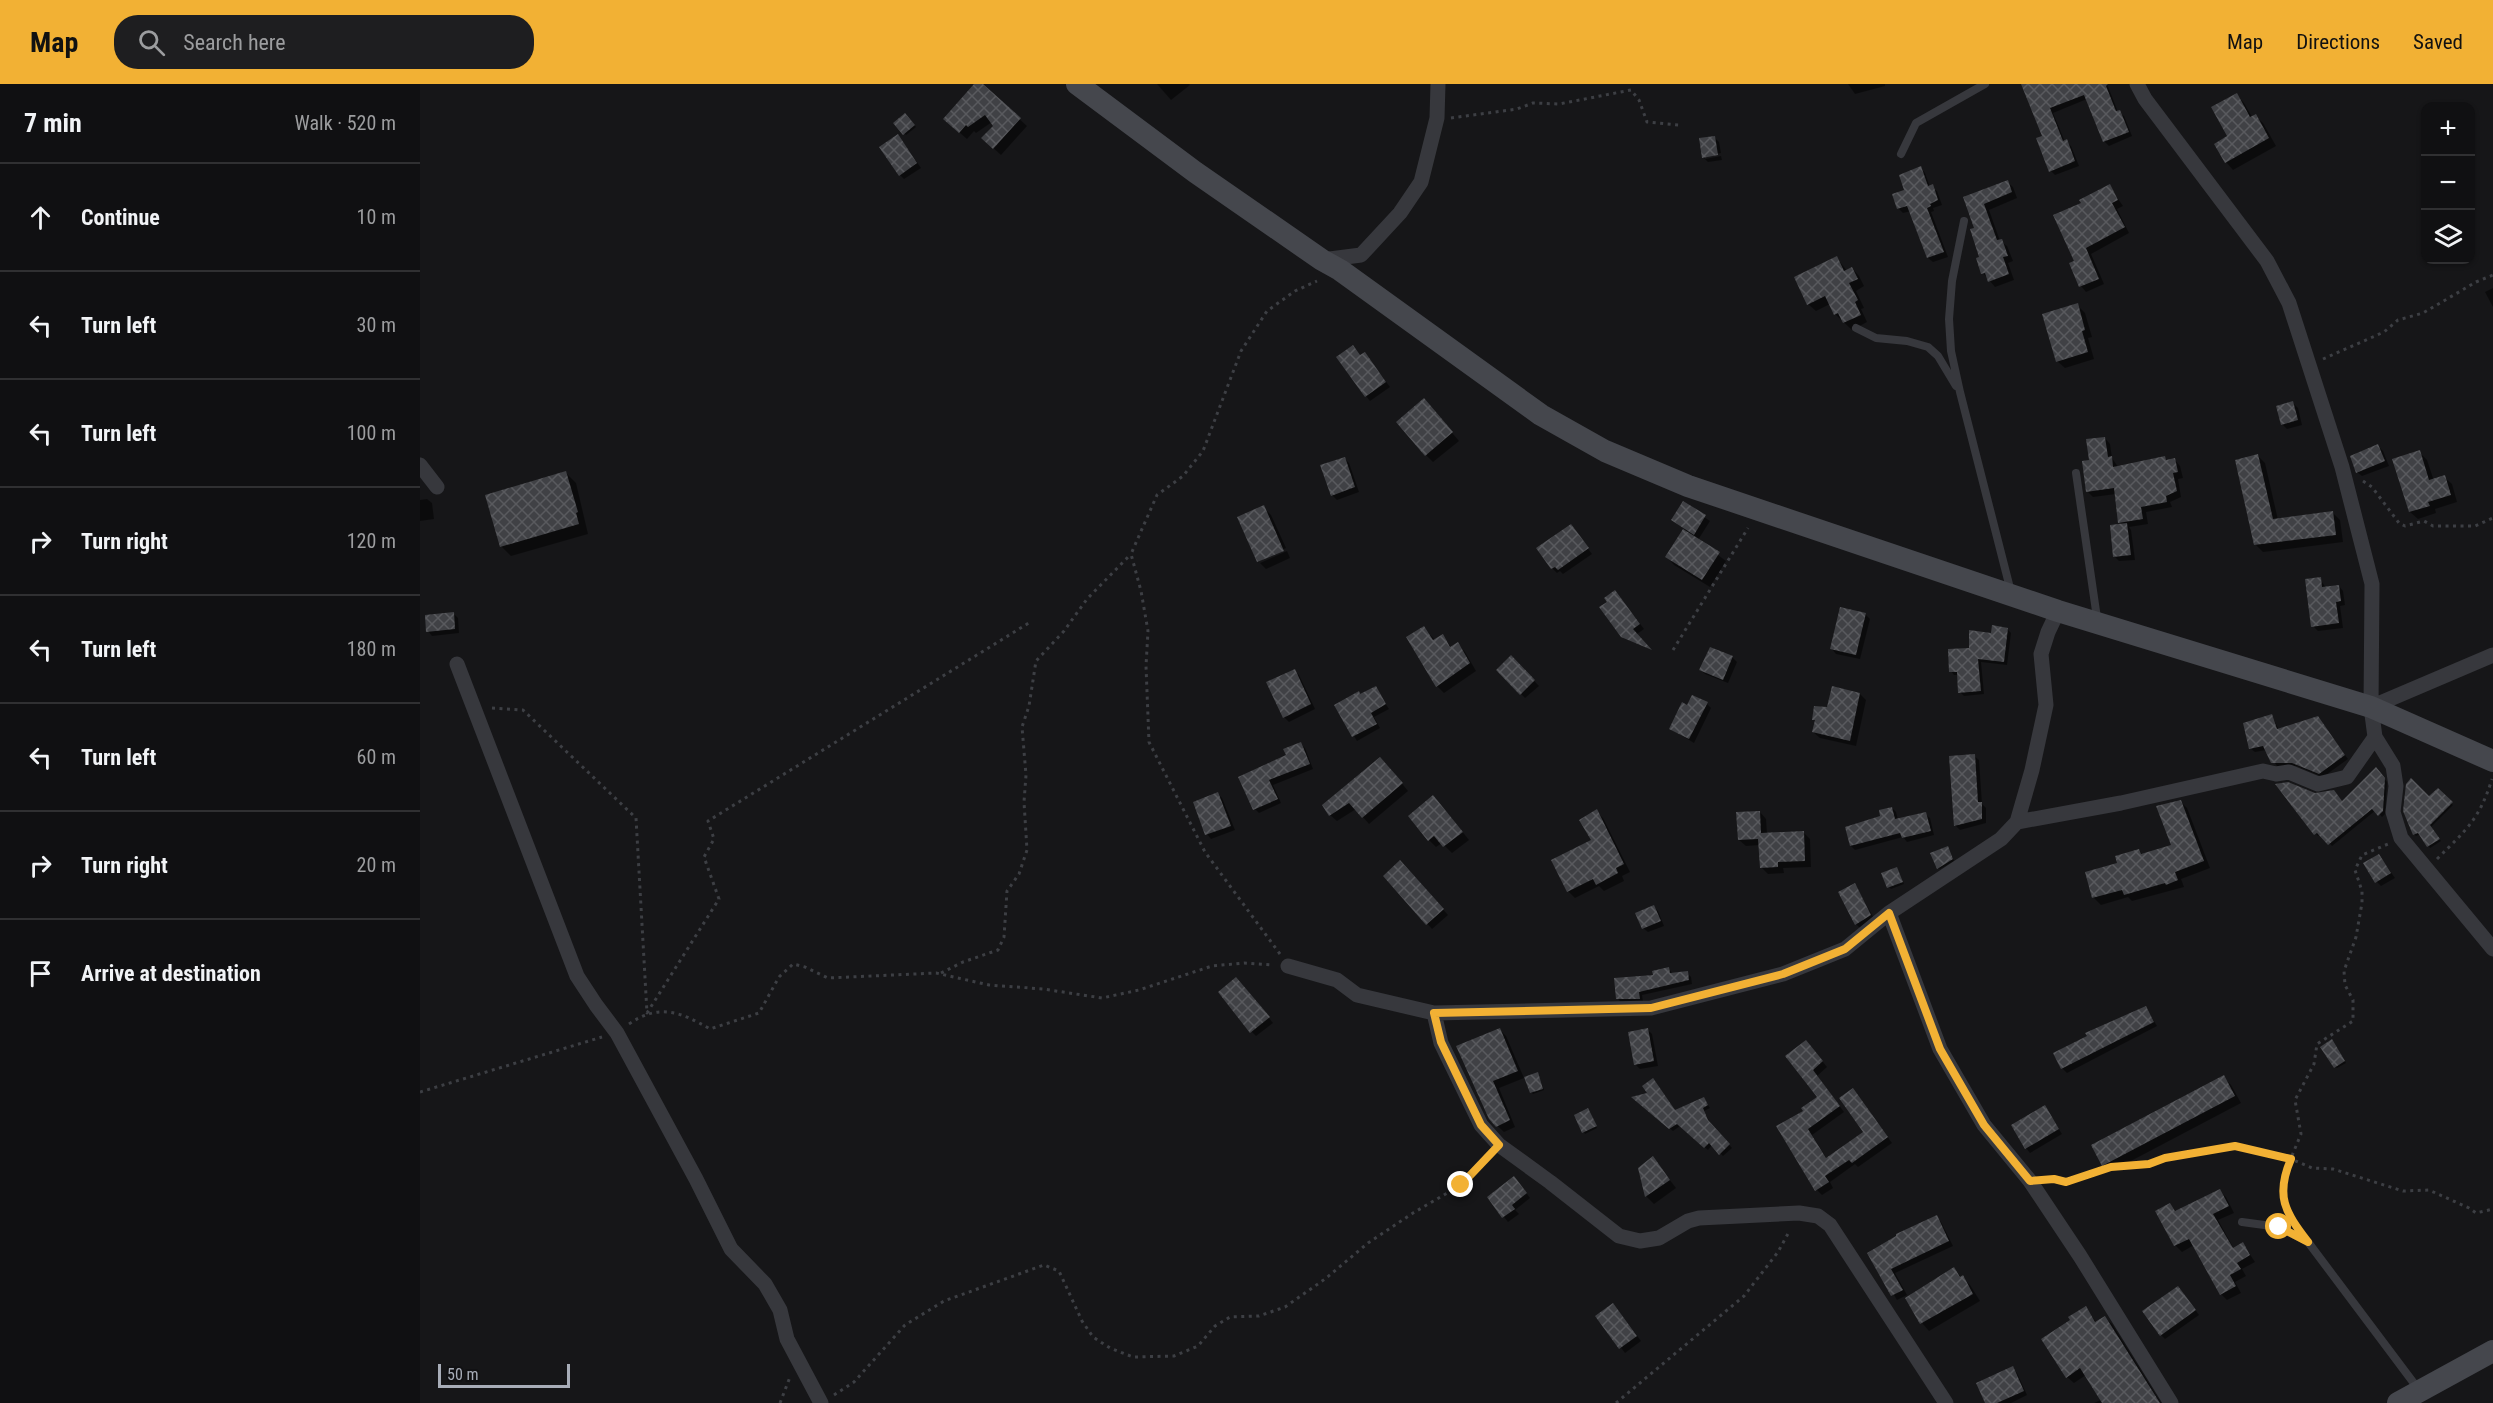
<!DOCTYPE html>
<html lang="en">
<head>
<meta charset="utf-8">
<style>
	body { margin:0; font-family:"Roboto Condensed",sans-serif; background:#1e1e20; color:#f1f3f6 }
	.controls { position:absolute; right:18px; top:18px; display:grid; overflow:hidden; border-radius:12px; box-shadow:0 2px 4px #0004 }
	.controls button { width:54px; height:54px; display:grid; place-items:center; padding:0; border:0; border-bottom:2px solid #303032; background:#101012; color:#f1f3f6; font:30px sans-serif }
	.scale { position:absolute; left:18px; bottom:15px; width:132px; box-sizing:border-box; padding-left:6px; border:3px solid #a8adb8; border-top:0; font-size:16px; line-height:21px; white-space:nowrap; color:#a8adb8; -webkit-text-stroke:4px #111113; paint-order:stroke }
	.stop { position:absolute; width:18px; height:18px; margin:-14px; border:4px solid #f2b134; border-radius:50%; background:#fff }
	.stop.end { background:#f2b134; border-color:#fff; box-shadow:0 2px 6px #0008 }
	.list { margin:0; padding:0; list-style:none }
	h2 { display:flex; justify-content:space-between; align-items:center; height:78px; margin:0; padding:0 24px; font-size:26px }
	h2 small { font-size:20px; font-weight:400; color:#9c9d9f }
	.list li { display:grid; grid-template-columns:39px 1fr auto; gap:18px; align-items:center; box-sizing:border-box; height:108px; padding:0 24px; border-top:2px solid #303032 }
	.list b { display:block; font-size:22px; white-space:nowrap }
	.list em { font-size:20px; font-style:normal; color:#9c9d9f }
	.icon { flex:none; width:33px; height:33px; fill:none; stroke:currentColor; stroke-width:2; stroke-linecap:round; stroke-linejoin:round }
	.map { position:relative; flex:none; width:2073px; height:1319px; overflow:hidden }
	header { display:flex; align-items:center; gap:36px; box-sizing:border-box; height:84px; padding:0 30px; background:#f2b134; color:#111 }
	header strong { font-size:28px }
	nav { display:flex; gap:33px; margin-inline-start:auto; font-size:21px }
	.search { width:420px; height:54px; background:#1e1e20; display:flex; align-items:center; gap:15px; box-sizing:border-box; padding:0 21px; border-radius:24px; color:#9c9d9f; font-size:22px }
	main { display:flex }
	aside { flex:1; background:#101012 }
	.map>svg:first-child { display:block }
	.shadow { fill:#0007 }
	.building { fill:url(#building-cross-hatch) }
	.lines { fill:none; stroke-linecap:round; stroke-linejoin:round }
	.path { stroke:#3d3f44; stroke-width:3; stroke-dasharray:3 4.5; stroke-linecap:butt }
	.lane { stroke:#37383d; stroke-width:8 }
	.street { stroke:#37383d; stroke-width:15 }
	.secondary { stroke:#45474d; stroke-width:22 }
	.route { stroke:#f2b134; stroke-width:8 }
</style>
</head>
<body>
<header>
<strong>Map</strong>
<div class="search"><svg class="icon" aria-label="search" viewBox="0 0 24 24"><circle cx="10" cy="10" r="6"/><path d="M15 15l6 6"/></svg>Search here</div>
<nav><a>Map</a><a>Directions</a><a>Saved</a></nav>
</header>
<main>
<aside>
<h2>7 min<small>Walk · 520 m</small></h2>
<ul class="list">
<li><svg class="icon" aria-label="ahead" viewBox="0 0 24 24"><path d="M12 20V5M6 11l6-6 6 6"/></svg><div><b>Continue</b></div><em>10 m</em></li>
<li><svg class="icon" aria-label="left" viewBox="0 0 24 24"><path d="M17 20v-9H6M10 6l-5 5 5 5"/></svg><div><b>Turn left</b></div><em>30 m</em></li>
<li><svg class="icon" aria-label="left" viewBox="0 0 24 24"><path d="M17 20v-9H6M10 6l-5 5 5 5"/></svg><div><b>Turn left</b></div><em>100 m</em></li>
<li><svg class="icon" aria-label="right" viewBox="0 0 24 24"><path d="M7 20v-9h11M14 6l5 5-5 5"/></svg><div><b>Turn right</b></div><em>120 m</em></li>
<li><svg class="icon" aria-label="left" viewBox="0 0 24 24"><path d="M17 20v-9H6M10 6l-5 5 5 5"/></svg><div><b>Turn left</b></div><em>180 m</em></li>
<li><svg class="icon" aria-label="left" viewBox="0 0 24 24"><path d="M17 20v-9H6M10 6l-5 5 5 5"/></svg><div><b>Turn left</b></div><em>60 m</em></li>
<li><svg class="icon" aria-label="right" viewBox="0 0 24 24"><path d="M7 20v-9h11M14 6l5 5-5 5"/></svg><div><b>Turn right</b></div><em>20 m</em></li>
<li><svg class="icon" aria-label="arrive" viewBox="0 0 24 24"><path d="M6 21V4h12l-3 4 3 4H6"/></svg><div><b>Arrive at destination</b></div></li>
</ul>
</aside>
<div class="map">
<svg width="2073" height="1319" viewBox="0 0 2073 1319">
	<defs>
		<pattern id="building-cross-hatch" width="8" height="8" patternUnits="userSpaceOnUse" patternTransform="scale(1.5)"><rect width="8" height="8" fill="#404145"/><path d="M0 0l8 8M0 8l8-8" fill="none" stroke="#595a5e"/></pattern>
	</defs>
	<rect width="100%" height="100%" fill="#161618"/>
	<path class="shadow" d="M556 0H561L607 42 581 71 570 61 576 42 572 38 556 49 554 47 547 55 532 42Z
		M737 0H769L770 1 751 16Z
		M1428 0H1465V2L1435 10Z
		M1603 0H1687L1698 28 1704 32 1712 52 1689 62 1684 57 1667 15 1633 29 1645 58 1651 62 1659 82 1635 91 1631 87 1624 53Z
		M1817 11 1824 19 1832 33 1835 32 1843 39 1856 62 1813 86 1806 78Z
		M485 31 496 43 486 51 475 39Z
		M1294 53 1299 58 1301 69 1285 72V75L1284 74Z
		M482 57 501 84 484 95 480 91Z
		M1301 72 1302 76 1288 78 1285 75Z
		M1501 84 1505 89 1510 103 1517 107 1522 121 1513 124 1514 127 1511 128 1528 173 1513 178 1508 174 1491 127 1483 129 1479 125 1474 111 1486 107Z
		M1587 98 1593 103 1597 114 1569 126 1580 157 1587 162 1593 177 1588 179 1594 196 1575 203 1563 189 1556 145 1545 114Z
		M1689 102 1703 122 1697 125 1709 149 1671 170 1684 200 1666 208 1661 202 1663 120Z
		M1417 174 1427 187 1432 184 1439 192 1444 202 1436 207 1444 224 1441 225 1447 238 1432 246 1415 230 1410 220 1396 227 1388 220Z
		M2073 204V223L2065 208Z
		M1657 221 1665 229 1672 253 1668 254 1674 275 1645 284 1637 277Z
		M945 270 970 303 950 317 946 312 941 273Z
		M1873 319 1878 324 1882 341 1867 345 1862 340Z
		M1011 324 1039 357 1013 378 1006 371Z
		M1685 354 1690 360 1692 374 1698 383 1745 374 1748 377 1755 376 1760 382 1763 394 1758 395 1761 413 1750 418 1752 423 1726 428 1728 440 1709 443 1711 446 1715 476 1699 477 1695 473 1703 441 1699 438 1696 410 1673 413 1667 407 1671 377Z
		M1958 362 1963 367 1969 382 1942 392 1937 388Z
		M1999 368 2007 376 2014 397 2024 393 2032 400 2037 418 2015 425 2016 429 1998 435 1990 428Z
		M1838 372 1845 379 1858 436 1913 429 1920 436 1923 458 1843 468 1836 461Z
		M924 374 929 379 939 408 917 416 912 411Z
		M146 389 156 399 168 450 91 472 81 462Z
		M7 415 12 419 14 435 0 437V416Z
		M1263 419 1290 437 1278 456 1306 477 1290 503 1254 481 1247 473 1265 445 1253 436Z
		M843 423 851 431 866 464 839 476V479L819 434Z
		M1151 442 1172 470 1143 490 1140 487 1137 489 1132 484Z
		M867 467 870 474 846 485 840 479Z
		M1900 495 1906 504 1919 502 1923 507 1925 521 1920 522 1923 544 1898 547 1893 542Z
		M1199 512 1224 545 1217 550 1189 518Z
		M33 529 38 534 39 549 12 552 8 547Z
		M1445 530 1450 535 1440 575 1416 570 1412 565Z
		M1004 544 1015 556 1022 552 1032 564 1038 560 1045 568 1056 587 1024 609 1017 602Z
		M1587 545 1591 549 1587 581 1561 578 1564 610 1544 612 1540 608 1538 591H1534L1531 587 1572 550Z
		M1091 573 1119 602 1105 614 1078 586Z
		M1312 573 1317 578 1308 599 1285 590 1280 585Z
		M875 587 879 591 895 625 869 638 864 633Z
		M955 604 969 625 954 633 960 644 937 657 916 622Z
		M1440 610 1446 616 1436 662 1400 654 1393 648 1396 637 1394 635Z
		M1287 620 1291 624 1274 659 1251 645 1268 623Z
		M1852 632 1859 646 1898 634 1928 675 1903 693 1877 682H1857L1846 666 1835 668 1831 665Z
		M880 660 885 664 893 685 853 701 861 719 839 729 835 725 820 694 868 672Z
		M1554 672 1559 676 1562 720 1566 724V739L1540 746 1535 741Z
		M967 681 988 707 949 740 936 725 917 737 910 731Z
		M1956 685 1967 698 1965 730 1962 733 1956 726 1912 762 1901 750 1898 752 1896 750 1895 711 1923 718Z
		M2018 706 2033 721 2011 743 2021 757 2010 764 2000 750 1996 752 1994 750 2009 714Z
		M798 710 802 714 815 746 791 755 787 750Z
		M1760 717 1767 724 1790 784 1761 795 1764 803 1712 817 1708 813 1681 821 1674 814 1666 789 1698 780 1719 766 1723 771 1753 762Z
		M1021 721 1049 756 1032 769 1022 759 1016 763 1009 756Z
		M1472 724 1476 728 1478 736 1505 730 1510 734 1514 751 1487 758 1483 753 1435 766 1431 762 1426 744 1462 734Z
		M1176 727 1183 734 1210 788 1202 792 1204 797 1184 807 1179 802 1155 814 1148 807 1173 757Z
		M1340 728 1346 735 1347 750 1383 748 1390 755 1391 783 1363 784 1364 789 1348 790 1342 784 1340 761 1326 762 1319 756Z
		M1529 766 1534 777 1520 785 1518 784Z
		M1959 772 1975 794 1961 802 1957 798Z
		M985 783 1028 831 1012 845 965 792Z
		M1477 784 1484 800 1471 805 1469 803Z
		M1435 801 1455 836 1441 845 1436 840Z
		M1234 823 1238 827 1244 842 1228 848 1223 844Z
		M1249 885 1253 890 1267 889 1271 893 1272 900 1222 911 1223 918H1201L1197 914Z
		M821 899 853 939 836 952 832 948Z
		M1726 924 1737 942 1647 989 1642 984Z
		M1079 945 1086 952 1104 994 1079 1004 1095 1043 1084 1048 1070 1035 1038 963Z
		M1227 945 1232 950 1238 982 1220 985 1215 980Z
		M1913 959 1926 979 1917 984 1915 983Z
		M1391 963 1407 983 1397 992 1424 1028 1392 1051 1407 1075 1445 1049 1433 1006 1472 1059 1438 1083 1435 1080 1410 1098 1413 1104 1402 1111 1397 1106 1385 1027 1399 1013 1367 972Z
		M1118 990 1124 1006 1113 1010 1111 1008Z
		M1803 993 1811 1001 1821 1019 1690 1088 1683 1081Z
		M1214 1014 1256 1027 1284 1015 1290 1024 1284 1027 1291 1041 1312 1064 1303 1072 1292 1061 1288 1066 1260 1042 1253 1047Z
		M1625 1023 1642 1050 1610 1069 1606 1064Z
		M1170 1028 1177 1044 1165 1050 1164 1048Z
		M1233 1074 1256 1104 1234 1120 1227 1113 1219 1084Z
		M1099 1099 1110 1114 1095 1126 1099 1130 1088 1138 1069 1114Z
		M1799 1107 1806 1113 1814 1129 1798 1136 1814 1165 1823 1160 1835 1178 1822 1185 1826 1192 1815 1198 1821 1209 1807 1216 1801 1210 1774 1161 1762 1168 1756 1162 1737 1128 1750 1121 1756 1127Z
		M1517 1133 1521 1138 1533 1162 1475 1189 1487 1211 1477 1216 1449 1170Z
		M1533 1185 1550 1201 1560 1217 1509 1247 1502 1239 1487 1214Z
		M1763 1209 1779 1231 1745 1255 1741 1251Z
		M1665 1224 1677 1239 1685 1234 1692 1240 1741 1319H1674L1681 1316 1666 1291 1654 1299 1647 1293 1652 1236Z
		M1197 1225 1221 1257 1205 1269 1177 1232Z
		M1592 1284 1597 1289 1607 1311 1591 1319H1567Z"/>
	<path class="building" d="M554 0H563L601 34 573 65 561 54 573 42 565 31 548 43 546 41 539 49 523 35Z
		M1601 0H1688L1686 2 1696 27 1700 26 1709 48 1683 58 1664 11 1630 24 1643 57 1647 55 1655 77 1629 88 1616 54 1622 52Z
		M1817 9 1830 33 1836 30 1849 54 1805 79 1794 60 1807 52 1791 23Z
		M485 29 495 41 483 51 473 39Z
		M478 50 497 79 479 92 459 63Z
		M1295 52 1298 71 1282 74 1279 54Z
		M1501 82 1508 102 1513 100 1518 116 1510 120 1511 122 1507 124 1524 168 1507 174 1487 122 1477 125 1472 110 1484 106 1479 91Z
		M1588 96 1592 108 1564 120 1577 156 1582 155 1588 172 1583 173 1589 190 1568 198 1565 189 1561 190 1556 174 1559 173 1550 145 1554 144 1543 113Z
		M1690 100 1698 116 1692 119 1705 143 1666 164 1679 195 1659 203 1649 179 1654 177 1633 131 1661 119 1659 116Z
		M1417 172 1424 187 1432 183 1438 195 1429 199 1438 216 1435 218 1441 231 1423 239 1418 229 1414 231 1405 212 1387 221 1374 193Z
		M1658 219 1665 246 1662 247 1668 268 1636 278 1622 230Z
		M933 261 940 271 945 268 966 298 945 313 916 273Z
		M1004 314 1033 348 1005 372 976 338Z
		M1873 317 1878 336 1861 341 1856 322Z
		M1685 353 1688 373 1692 372 1693 383 1745 372 1746 376 1755 374 1758 388 1753 389 1757 407 1746 412 1747 418 1721 423 1723 435 1698 439 1694 404 1666 408 1662 377 1669 376 1666 355Z
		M1958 360 1965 377 1936 389 1930 372Z
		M2000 366 2009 396 2025 391 2031 411 2008 418 2010 422 1989 428 1972 375Z
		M1838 370 1853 435 1913 427 1916 451 1834 461 1815 376Z
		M925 373 935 403 911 412 900 381Z
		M146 387 158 428 156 429 159 440 80 463 65 411Z
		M1263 417 1286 431 1274 451 1251 436Z
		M844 421 864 467 837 478 817 433Z
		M1707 439 1711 471 1693 473 1690 441Z
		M1151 440 1169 464 1138 486 1135 483 1131 485 1116 464Z
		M1263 445 1300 468 1282 496 1245 473Z
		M1901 493 1902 503 1919 501 1921 517 1916 518 1919 539 1891 543 1885 495Z
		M1195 506 1220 540 1213 545 1232 566 1201 553 1179 523 1187 518 1184 514Z
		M1420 523 1446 529 1436 571 1410 565Z
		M34 528 35 545 6 548 5 531Z
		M1572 541 1588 544 1584 578 1558 575 1561 607 1538 609 1537 588H1529L1528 565 1549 564V546L1571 549Z
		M1004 542 1013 556 1023 550 1030 563 1038 558 1050 579 1016 603 986 553Z
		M1290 563 1313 572 1303 596 1279 586Z
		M1091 571 1115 596 1100 611 1076 586Z
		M875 585 891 620 863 634 846 598Z
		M956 602 966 620 951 629 957 640 932 653 914 621 939 607 940 610Z
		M1412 602 1440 609 1430 657 1392 648 1395 636H1392L1394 622 1407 623Z
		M1272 611 1288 618 1269 655 1249 645 1262 618 1267 621Z
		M1852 630 1857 645 1898 632 1925 671 1899 690 1872 679H1851L1843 662 1829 665 1823 639Z
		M881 658 890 680 849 696 858 715 833 726 818 693 866 671 863 665Z
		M1555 670 1558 718H1562V735L1534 742 1529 672Z
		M960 673 983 699 942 734 929 719 909 732 902 721Z
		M1956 683 1965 694 1963 727 1958 732 1952 725 1908 761 1897 749 1894 751 1855 700 1868 698 1895 709 1914 706 1922 717Z
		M1991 694 2009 712 2018 704 2033 718 2010 741 2020 755 2007 763 1998 749 1993 751 1983 727 1986 700Z
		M798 708 811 742 785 751 773 718Z
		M1013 711 1043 748 1023 763 1014 752 1008 757 988 732Z
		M1761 716 1784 777 1755 788 1758 796 1746 801 1745 799 1704 811 1702 806 1672 814 1665 788 1697 779 1695 772 1719 765 1721 770 1751 761 1736 722Z
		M1472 723 1475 735 1506 728 1511 747 1482 754 1480 749 1430 762 1425 743 1460 732 1459 726Z
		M1177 725 1204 780 1196 784 1198 789 1176 801 1173 795 1147 808 1131 776 1171 756 1159 736Z
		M1340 727 1341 749 1384 747 1385 777 1358 778V783L1340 784 1338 755 1318 756 1316 728Z
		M1528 762 1533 775 1517 785 1510 769Z
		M1959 770 1971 789 1955 799 1943 779Z
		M980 776 1024 825 1006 841 963 792Z
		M1477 783 1483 798 1467 804 1461 789Z
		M1435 799 1451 831 1435 841 1418 808Z
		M1234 821 1241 837 1222 845 1215 829Z
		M1249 883 1250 889 1268 887 1269 896 1219 908 1220 915H1196L1194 894 1233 891 1232 887Z
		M816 893 850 933 830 949 798 908Z
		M1726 922 1734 938 1641 985 1633 969 1667 952 1665 949Z
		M1080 944 1098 987 1073 997 1090 1036 1076 1043 1069 1035 1036 962Z
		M1228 944 1234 977 1214 981 1208 948Z
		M1912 955 1925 977 1914 984 1900 963Z
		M1386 956 1403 977 1393 986 1420 1022 1388 1045 1406 1074 1443 1048 1419 1014 1433 1004 1468 1053 1432 1079 1429 1076 1405 1092 1409 1098 1395 1107 1356 1042 1383 1027 1381 1024 1397 1013 1365 972Z
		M1118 988 1123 1005 1110 1009 1104 993Z
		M1804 991 1815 1012 1682 1082 1671 1061Z
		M1233 994 1255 1026 1284 1013 1288 1021 1283 1024 1288 1036 1310 1060 1299 1071 1289 1059 1284 1064 1257 1040 1249 1045 1211 1013 1227 1009 1222 1002Z
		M1625 1021 1639 1045 1605 1065 1591 1041Z
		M1168 1024 1177 1042 1162 1049 1154 1031Z
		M1233 1072 1250 1096 1225 1113 1218 1084Z
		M1094 1092 1107 1109 1092 1121 1095 1125 1082 1134 1067 1113Z
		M1800 1105 1809 1122 1793 1130 1813 1164 1823 1158 1830 1171 1817 1179 1821 1185 1810 1191 1816 1202 1800 1211 1769 1155 1754 1162 1735 1127 1750 1119 1755 1127Z
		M1517 1131 1529 1157 1471 1185 1483 1206 1471 1212 1447 1169 1476 1152V1150Z
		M1534 1183 1540 1193 1543 1191 1553 1210 1500 1240 1485 1214Z
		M1758 1202 1776 1226 1740 1252 1722 1227Z
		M1193 1219 1217 1252 1199 1265 1175 1232Z
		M1666 1222 1675 1238 1685 1232 1740 1319H1682L1660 1284 1646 1294 1621 1255 1650 1236 1648 1233Z
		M1593 1282 1604 1307 1577 1319H1565L1556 1299Z"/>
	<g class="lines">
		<path class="path" d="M1031 34 1097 25 1113 19 1139 20 1211 6 1219 16 1227 38 1259 41
			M1903 275 1964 248 1978 236 2003 229 2056 198 2073 191
			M1943 397 1952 403 1979 439 1985 442 2004 437 2013 442H2055L2073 434
			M1253 566 1328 444
			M72 624 103 626 216 734 227 929 299 815 284 773 294 755 288 737 612 537
			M2017 775C2047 745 2059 736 2072 695
			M860 870 785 768 729 658 726 582 728 547 721 507 711 470 737 411 763 392 783 367 821 267 847 227 875 207 897 197
			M521 889 543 878 578 866 584 853 587 807 599 790 607 766 604 718 606 691 602 643 609 622 616 577 644 547 667 515 711 470
			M209 940C239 919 261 928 290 945L339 929 359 893 373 880 385 883 408 894 516 889 569 901 623 905 682 914 719 906 792 882 824 879 853 881
			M0 1008 182 953
			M1627 1095H1634L1646 1098 1691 1083 1729 1080 1745 1074 1815 1062 1871 1075 1892 1084 1913 1085 1983 1107 2009 1106 2049 1124 2056 1129 2073 1125
			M1870 1136 1862 1116 1864 1091 1881 1050 1875 1016 1894 980 1897 960 1933 937V916L1925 901 1924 887 1936 853 1942 819V807L1935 786 1942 771 1968 760
			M414 1311 434 1298 485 1241 524 1217 624 1181 639 1187 662 1237 673 1253 690 1264 713 1273 754 1272 778 1262 795 1242 810 1233 839 1232 865 1223 905 1195 948 1159 993 1129 1041 1101 1069 1072
			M360 1319 370 1293
			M1196 1319 1324 1212 1358 1168 1370 1146"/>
		<path class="lane" d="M1481 70 1496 39 1565 0
			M1544 137 1532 197 1529 235 1531 267 1540 308 1591 508
			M1436 244 1456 254 1487 257 1508 263 1518 272 1536 302
			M1656 389 1677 534
			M1822 1138 1859 1143 1888 1158 1999 1306"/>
		<path class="street" d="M902 176 941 171 980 129 1001 98 1017 34 1018 0
			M0 381 17 403
			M37 580 157 892 176 921 197 949 276 1095 311 1165 345 1200 360 1226 367 1255 401 1319
			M1951 623 2073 571
			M1955 653 1973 682 1976 702 1973 728 1981 754 2073 865
			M1597 738 1701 719 1843 687 1856 690 1869 688 1898 700 1927 693 1955 653 1951 623 1952 500 1922 383 1869 219 1847 177 1725 15 1717 0
			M1469 829 1520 965 1564 1041 1610 1097 1660 1172 1751 1319
			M868 882 917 896 937 911 1014 929 1021 959 1061 1041 1079 1061 1130 1098 1199 1152 1220 1157 1239 1154 1268 1137 1279 1134 1379 1129 1398 1132 1410 1141 1526 1319
			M1014 929 1231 924 1363 890 1425 865 1469 829 1581 755 1597 738 1612 686 1626 621 1621 570 1628 548 1638 527"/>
		<path class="secondary" d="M657 0 775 88 902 176 920 186 1121 331 1185 367 1268 402 1638 527 1951 623 2073 677
			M1978 1319 2073 1267"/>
	</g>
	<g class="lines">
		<path class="route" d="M1041 1101 1079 1061 1061 1041 1021 958 1014 929 1231 924 1363 890 1425 865 1469 829 1520 965 1564 1041 1610 1097 1634 1095 1646 1098 1691 1083 1729 1080 1745 1074 1815 1062 1871 1075C1855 1112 1865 1128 1888 1158L1859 1143"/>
	</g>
</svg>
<div class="controls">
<button>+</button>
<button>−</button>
<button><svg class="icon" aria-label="layers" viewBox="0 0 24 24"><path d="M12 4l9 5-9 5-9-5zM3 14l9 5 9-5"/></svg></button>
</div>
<div class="scale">50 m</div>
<div class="stop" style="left:1859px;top:1143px"></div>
<div class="stop end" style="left:1041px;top:1101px"></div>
</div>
</main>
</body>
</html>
